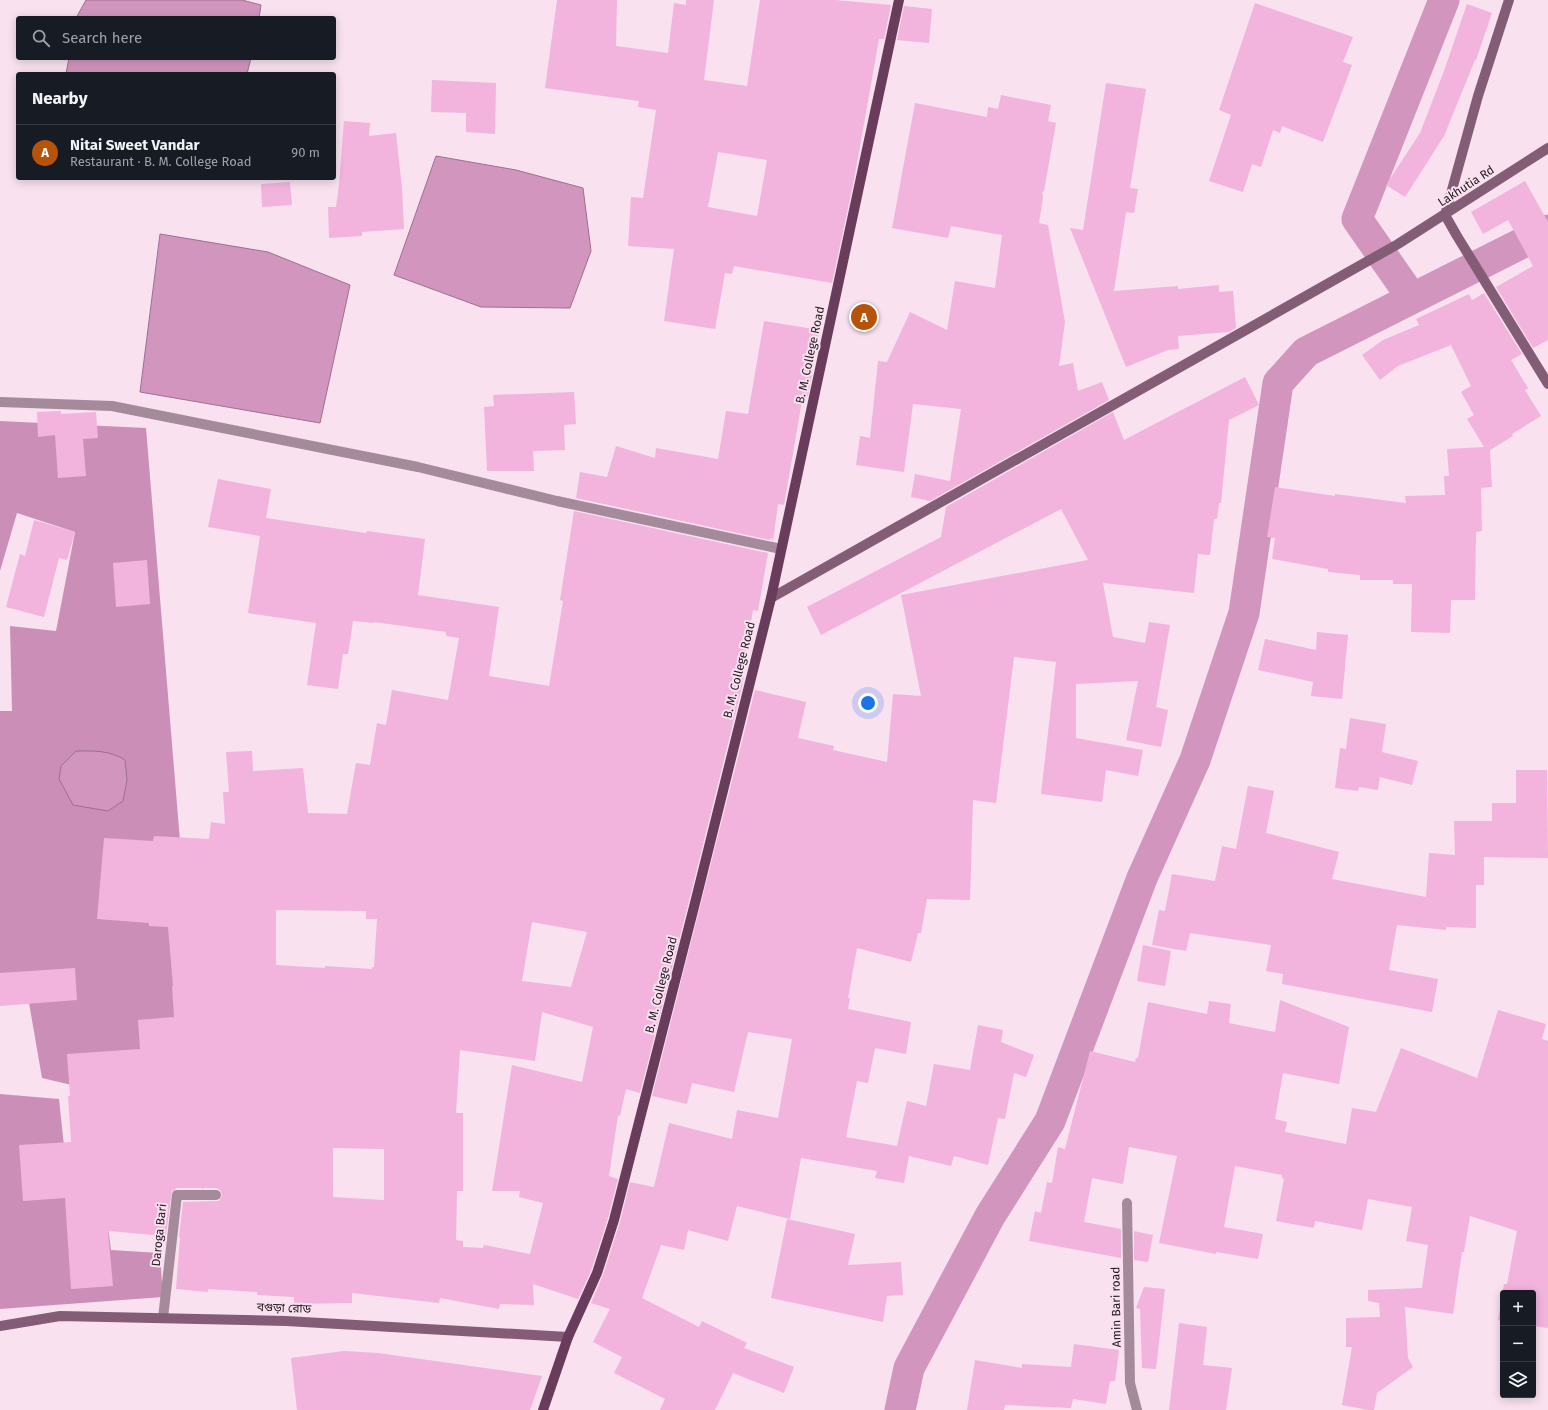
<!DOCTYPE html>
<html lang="en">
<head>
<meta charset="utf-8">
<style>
	body { margin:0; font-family:"Fira Sans","Noto Sans Bengali",sans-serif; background:#20242c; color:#f1f3f6 }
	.controls { position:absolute; right:12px; bottom:12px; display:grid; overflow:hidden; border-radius:4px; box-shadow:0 2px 10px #0003 }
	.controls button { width:36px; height:36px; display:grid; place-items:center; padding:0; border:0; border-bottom:1px solid #363941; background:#171b24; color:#f1f3f6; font:20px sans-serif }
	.you { position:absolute; left:868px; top:703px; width:14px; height:14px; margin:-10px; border:3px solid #fff; border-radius:50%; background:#1a73e8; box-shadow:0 0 0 6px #1a73e833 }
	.badge { display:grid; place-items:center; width:26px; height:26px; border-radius:50%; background:#b45309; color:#fff; font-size:13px; font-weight:700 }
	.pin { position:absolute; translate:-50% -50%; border:2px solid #fff; box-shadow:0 1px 4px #0006 }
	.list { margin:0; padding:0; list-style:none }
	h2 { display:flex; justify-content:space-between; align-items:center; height:52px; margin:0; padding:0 16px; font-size:17px }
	h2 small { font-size:13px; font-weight:400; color:#9ea1a6 }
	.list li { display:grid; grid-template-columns:26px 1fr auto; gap:12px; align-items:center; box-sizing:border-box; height:56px; padding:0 16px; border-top:1px solid #363941 }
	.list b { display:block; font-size:15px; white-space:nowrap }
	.list p { margin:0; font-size:13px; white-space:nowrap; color:#9ea1a6 }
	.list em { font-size:13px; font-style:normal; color:#9ea1a6 }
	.icon { flex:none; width:22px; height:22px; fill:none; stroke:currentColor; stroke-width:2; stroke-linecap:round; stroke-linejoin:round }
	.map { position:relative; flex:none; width:1548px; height:1410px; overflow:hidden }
	.search { position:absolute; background:#171b24; box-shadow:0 2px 10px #0003; left:16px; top:16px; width:320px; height:44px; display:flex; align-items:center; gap:10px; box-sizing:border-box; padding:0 14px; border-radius:4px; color:#9ea1a6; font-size:15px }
	.panel { position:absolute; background:#171b24; box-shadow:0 2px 10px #0003; left:16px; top:72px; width:320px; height:108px; border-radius:4px }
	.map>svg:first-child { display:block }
	.forest { fill:#cb8fb7 }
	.water { fill:#d295be; stroke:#9d708e }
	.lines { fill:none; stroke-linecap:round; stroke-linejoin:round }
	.canal { stroke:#d295be; stroke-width:31 }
	.building { fill:#f2b3dd; fill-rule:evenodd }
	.street { stroke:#a58a9b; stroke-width:10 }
	.secondary { stroke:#835d76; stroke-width:10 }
	.primary { stroke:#693c5b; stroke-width:10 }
	.labels { text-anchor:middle; stroke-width:4; stroke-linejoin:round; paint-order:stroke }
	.street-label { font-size:12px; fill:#21181e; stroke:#f9e1f0 }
</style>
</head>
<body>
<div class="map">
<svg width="1548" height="1410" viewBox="0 0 1548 1410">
	<rect width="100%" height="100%" fill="#f9e1f0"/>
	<path class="forest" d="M0 421 146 428 186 914 203 1189 161 1158 144 1102 42 1078 28 997 0 993V711H12L10 626 56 631 75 532 17 513 0 571Z
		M0 1094 59 1099 69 1193 104 1197 111 1250 160 1253 163 1297 0 1309Z"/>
	<path class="water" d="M86 0H242L261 5 259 18H76Z
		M69 58H251L247 74H66Z
		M436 156 516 170 583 188 591 251 570 308 481 307 394 275Z
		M160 234 268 252 350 285 320 423 140 392Z
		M76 751C95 751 109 750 125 760L127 780 123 801 108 811 73 805 59 779 61 766Z"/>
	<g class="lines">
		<path class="canal" d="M1412 298 1357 219 1444 0
			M900 1410 909 1368 990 1216 1050 1121 1142 878 1195 760 1244 613 1278 383 1306 352 1548 230"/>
	</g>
	<path class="building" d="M557 0H617L616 46 668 53 674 3 686 5V0H714L704 80 747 86 760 0H835L891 5 884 39H879L854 180 832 283 734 266 732 274 725 273 715 329 664 321 674 249 628 246 631 197 643 198 656 110 638 107 639 101 545 88ZM718 152 767 160 757 216 708 207Z
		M1255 3 1353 37 1343 62 1352 65 1323 142 1282 126 1280 133 1273 130 1261 167 1252 164 1243 192 1209 181 1231 115 1219 110Z
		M1467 4 1492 13 1476 60H1475L1444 136 1405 197 1386 185 1420 133 1444 71Z
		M904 6 932 9 929 43 897 40Z
		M432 80 496 83 495 134 466 132V113L431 112Z
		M1106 83 1146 89 1130 188 1138 189 1134 213 1126 212 1114 291 1178 286V289L1219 285V292L1233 291 1236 328 1229 332 1178 336 1179 349 1168 350 1126 367 1070 228 1083 230Z
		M1001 95 1051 105 1048 121 1056 123 1044 191 1042 192 1043 197 1039 223 1048 225 1065 322 1059 366 1073 363 1078 391 1102 382 1109 400 930 501 911 497 915 474 950 481 961 409 913 404 904 472 856 465 860 436 870 438 878 361 887 362 910 312 947 330 955 281 995 288 1002 235 951 226 948 238 892 228 915 103 987 117 988 107 998 109Z
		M344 121 370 123 369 136 396 133 402 188 404 229 362 232V236L329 238 328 207H336L339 184Z
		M1525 181 1548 222V340L1533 348 1496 287 1533 266 1508 220 1483 234 1471 212Z
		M290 182 292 205 262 207 261 184Z
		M1484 293 1522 354 1511 360 1528 388 1525 390 1541 416 1512 434 1513 436 1490 450 1492 487 1481 488 1482 531 1476 532 1475 600H1451L1450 633 1411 632 1412 584H1393V580H1360V575L1328 572V569L1272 559 1275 538 1267 537 1275 487 1335 496V494L1406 503 1405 496 1445 495 1444 476H1449L1447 449 1484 447 1467 419 1474 415 1461 392 1471 386 1451 345 1398 366 1380 380 1362 355 1383 340 1419 325 1416 319 1469 294 1472 300Z
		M764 321 820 330 808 396 803 395 784 505 778 504 773 541 771 537 770 540 576 498 580 472 607 477 616 446 655 458 656 448 718 459 726 411 748 414Z
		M1245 377 1259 405 1229 420 1221 503H1219L1217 519H1214L1210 555 1198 554 1194 593 1103 583 1113 637 1145 643 1149 622 1170 625 1156 707 1168 710 1161 747 1126 740 1138 681 1076 684V738L1143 750 1138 776 1106 770 1102 802 1041 794 1056 662 1014 657 996 803 973 800 970 900 927 899 921 933H918L911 962 857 948 848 998 850 999 848 1009 911 1022 906 1054 875 1048 868 1083 857 1081 846 1137 897 1146 907 1101 926 1106 934 1064 970 1070 978 1025 1003 1030 1001 1042 1034 1055 1026 1077 1014 1073 1005 1119 998 1118 988 1165 954 1156 951 1166 909 1156 904 1183 875 1178 877 1171 801 1158 790 1219 737 1206 728 1241 688 1230 684 1250 661 1245 642 1298 699 1327 702 1321 747 1343 744 1348 794 1367 784 1393 733 1373 715 1410H660L665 1399 614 1373 622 1357 593 1342 610 1309 591 1303 603 1275 620 1222 630 1182 654 1187 669 1123 732 1139 737 1110 778 1118 792 1039 748 1032 734 1092 692 1083 687 1104 652 1096 755 690 806 702 798 738 834 746 833 750 887 762 893 694 921 696 901 595 1088 560 1061 509 821 635 807 607 941 537 946 507 1113 412 1124 440Z
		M574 392 576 424 564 425 565 450 533 451 534 471H487L484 407 494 406 493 395Z
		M61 411V414L96 412 98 438 83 439 86 476 58 478 55 435 38 437 37 412Z
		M218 479 271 489 266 518 366 533 367 531 425 539 418 595 499 607 489 676 549 686 563 601 560 600 574 511 768 553 758 611 753 610 742 674H744L742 687 690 897 640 1093 626 1089 620 1116 618 1115 609 1176 618 1179 608 1218 591 1271 578 1299 533 1284 534 1305 500 1304 499 1309 440 1298 439 1303 352 1293V1303L294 1304V1297L257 1295V1292L208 1289V1292L176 1289 180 1237H179L183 1202 219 1201 222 1195 220 1190 216 1188H177L172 1191 166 1236 108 1231 113 1286 71 1289 65 1198 23 1201 19 1145 71 1142 68 1096H70L67 1054 140 1049 138 1020 174 1017 172 986H173L168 927 149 926V923L97 919 104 838 153 841 154 836 209 839 211 822 225 824 223 792H229L226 752 252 751 253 771 303 768 308 813 347 814 356 763 370 765 377 723 386 725 392 690 448 700 459 638 446 636V632L374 622V623L353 621 348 654H343L338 689 307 685 316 623 248 613 260 536 208 527ZM276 910 366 911V919H377L374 967H372V969L325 966V968L276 965ZM532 922 587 932 571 987 522 981ZM542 1012 593 1027 582 1082 512 1065 492 1191H520L519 1197 543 1203 530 1254 484 1245 483 1248 463 1247V1241L456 1240 457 1191H463V1113H456L460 1050 535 1061ZM333 1148 384 1149V1200L333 1197Z
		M34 520 75 532 67 560 59 558 44 617 6 607 20 554 25 556Z
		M147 560 150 604 116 607 113 563Z
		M1317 632 1348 635 1342 699 1311 696 1313 682 1258 670 1265 639 1316 650Z
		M1350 718 1386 724 1382 752 1418 761 1412 785 1380 777 1378 790 1359 787 1358 791 1335 788 1340 748 1346 749Z
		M1516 770H1547L1548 858 1484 857V885H1476V928L1446 927V930L1397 925 1389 970 1438 979 1432 1012 1282 984 1283 974 1266 971 1271 945 1190 933 1186 951 1152 945 1159 910 1165 911 1172 874 1215 881 1222 846 1236 849 1248 786 1274 791 1266 833 1339 852 1332 879 1426 897 1429 853 1455 855 1454 821H1492V803H1516Z
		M1143 945 1171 951 1165 986 1137 981Z
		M75 968 77 1000 0 1006V973Z
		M1280 1000 1349 1027 1339 1084 1283 1073 1275 1119 1287 1122 1285 1132 1346 1144 1352 1108 1376 1112 1401 1048 1477 1078 1498 1010 1546 1024 1542 1039 1548 1041V1328L1533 1326V1293H1503V1321L1498 1320 1504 1284H1507L1517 1231 1470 1216 1464 1252H1462L1453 1314 1405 1307 1408 1358 1413 1367 1377 1393 1374 1410H1368L1342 1405 1352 1347H1346V1318L1380 1317 1379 1303 1368 1301V1290L1422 1288 1428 1245 1406 1241 1412 1207 1368 1199 1362 1230 1315 1221 1314 1228 1276 1221 1284 1179 1282 1178V1175L1235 1166 1224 1227 1263 1234 1258 1259 1216 1252V1254L1159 1243 1177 1156 1129 1147 1123 1184 1092 1178 1084 1222 1121 1229V1258L1029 1241 1035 1211 1041 1213 1047 1182 1052 1183 1058 1147 1065 1149 1090 1051 1135 1062 1136 1058H1138L1148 1002 1207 1014 1209 1001 1231 1004 1229 1023 1275 1032Z
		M787 1219 855 1234 848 1265 901 1262 903 1295 887 1296 883 1322 771 1298Z
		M1134 1231 1153 1235 1148 1262 1134 1260Z
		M1144 1287 1165 1289 1156 1369 1142 1368 1140 1309 1136 1308Z
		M1179 1323 1207 1327 1203 1365 1232 1368 1226 1410H1169Z
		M1074 1344 1119 1350 1115 1381H1110L1106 1404 1073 1399 1071 1408 1005 1405 1004 1410H967L975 1360 1022 1368V1364L1071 1367Z
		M344 1351 378 1353 542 1376 530 1410H297L291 1358Z"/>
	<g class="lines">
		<path class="street" d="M0 402 112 406 418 467 557 501 781 549
			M1127 1203 1130 1383 1137 1410
			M163 1318 177 1195H216"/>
		<path class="secondary" d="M1509 0 1478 96 1445 215 1457 236 1548 384
			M771 598 1398 244 1548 148
			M0 1326 60 1316 286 1321 568 1337"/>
		<path class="primary" d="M543 1410 568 1337 597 1273 614 1220 696 899 771 598 899 0"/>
	</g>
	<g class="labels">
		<g class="street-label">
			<text transform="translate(1466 186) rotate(-33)" y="4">Lakhutia Rd</text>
			<text transform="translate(810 355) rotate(-78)" y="4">B. M. College Road</text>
			<text transform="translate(739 670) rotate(-76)" y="4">B. M. College Road</text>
			<text transform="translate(661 985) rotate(-76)" y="4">B. M. College Road</text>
			<text transform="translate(159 1235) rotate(-84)" y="4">Daroga Bari</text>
			<text transform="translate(1116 1307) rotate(-91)" y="4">Amin Bari road</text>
			<text transform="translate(284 1308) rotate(2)" y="4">বগুড়া রোড</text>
		</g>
	</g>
</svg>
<div class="controls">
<button>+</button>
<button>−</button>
<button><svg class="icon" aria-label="layers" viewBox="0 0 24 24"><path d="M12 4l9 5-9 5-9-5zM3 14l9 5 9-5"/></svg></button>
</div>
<div class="you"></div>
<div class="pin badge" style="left:864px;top:317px">A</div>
<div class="search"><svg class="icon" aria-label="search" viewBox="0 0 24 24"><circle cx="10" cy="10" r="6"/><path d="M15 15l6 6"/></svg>Search here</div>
<section class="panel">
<h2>Nearby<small></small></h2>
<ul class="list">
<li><span class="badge">A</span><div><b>Nitai Sweet Vandar</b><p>Restaurant · B. M. College Road</p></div><em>90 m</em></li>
</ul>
</section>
</div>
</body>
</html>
